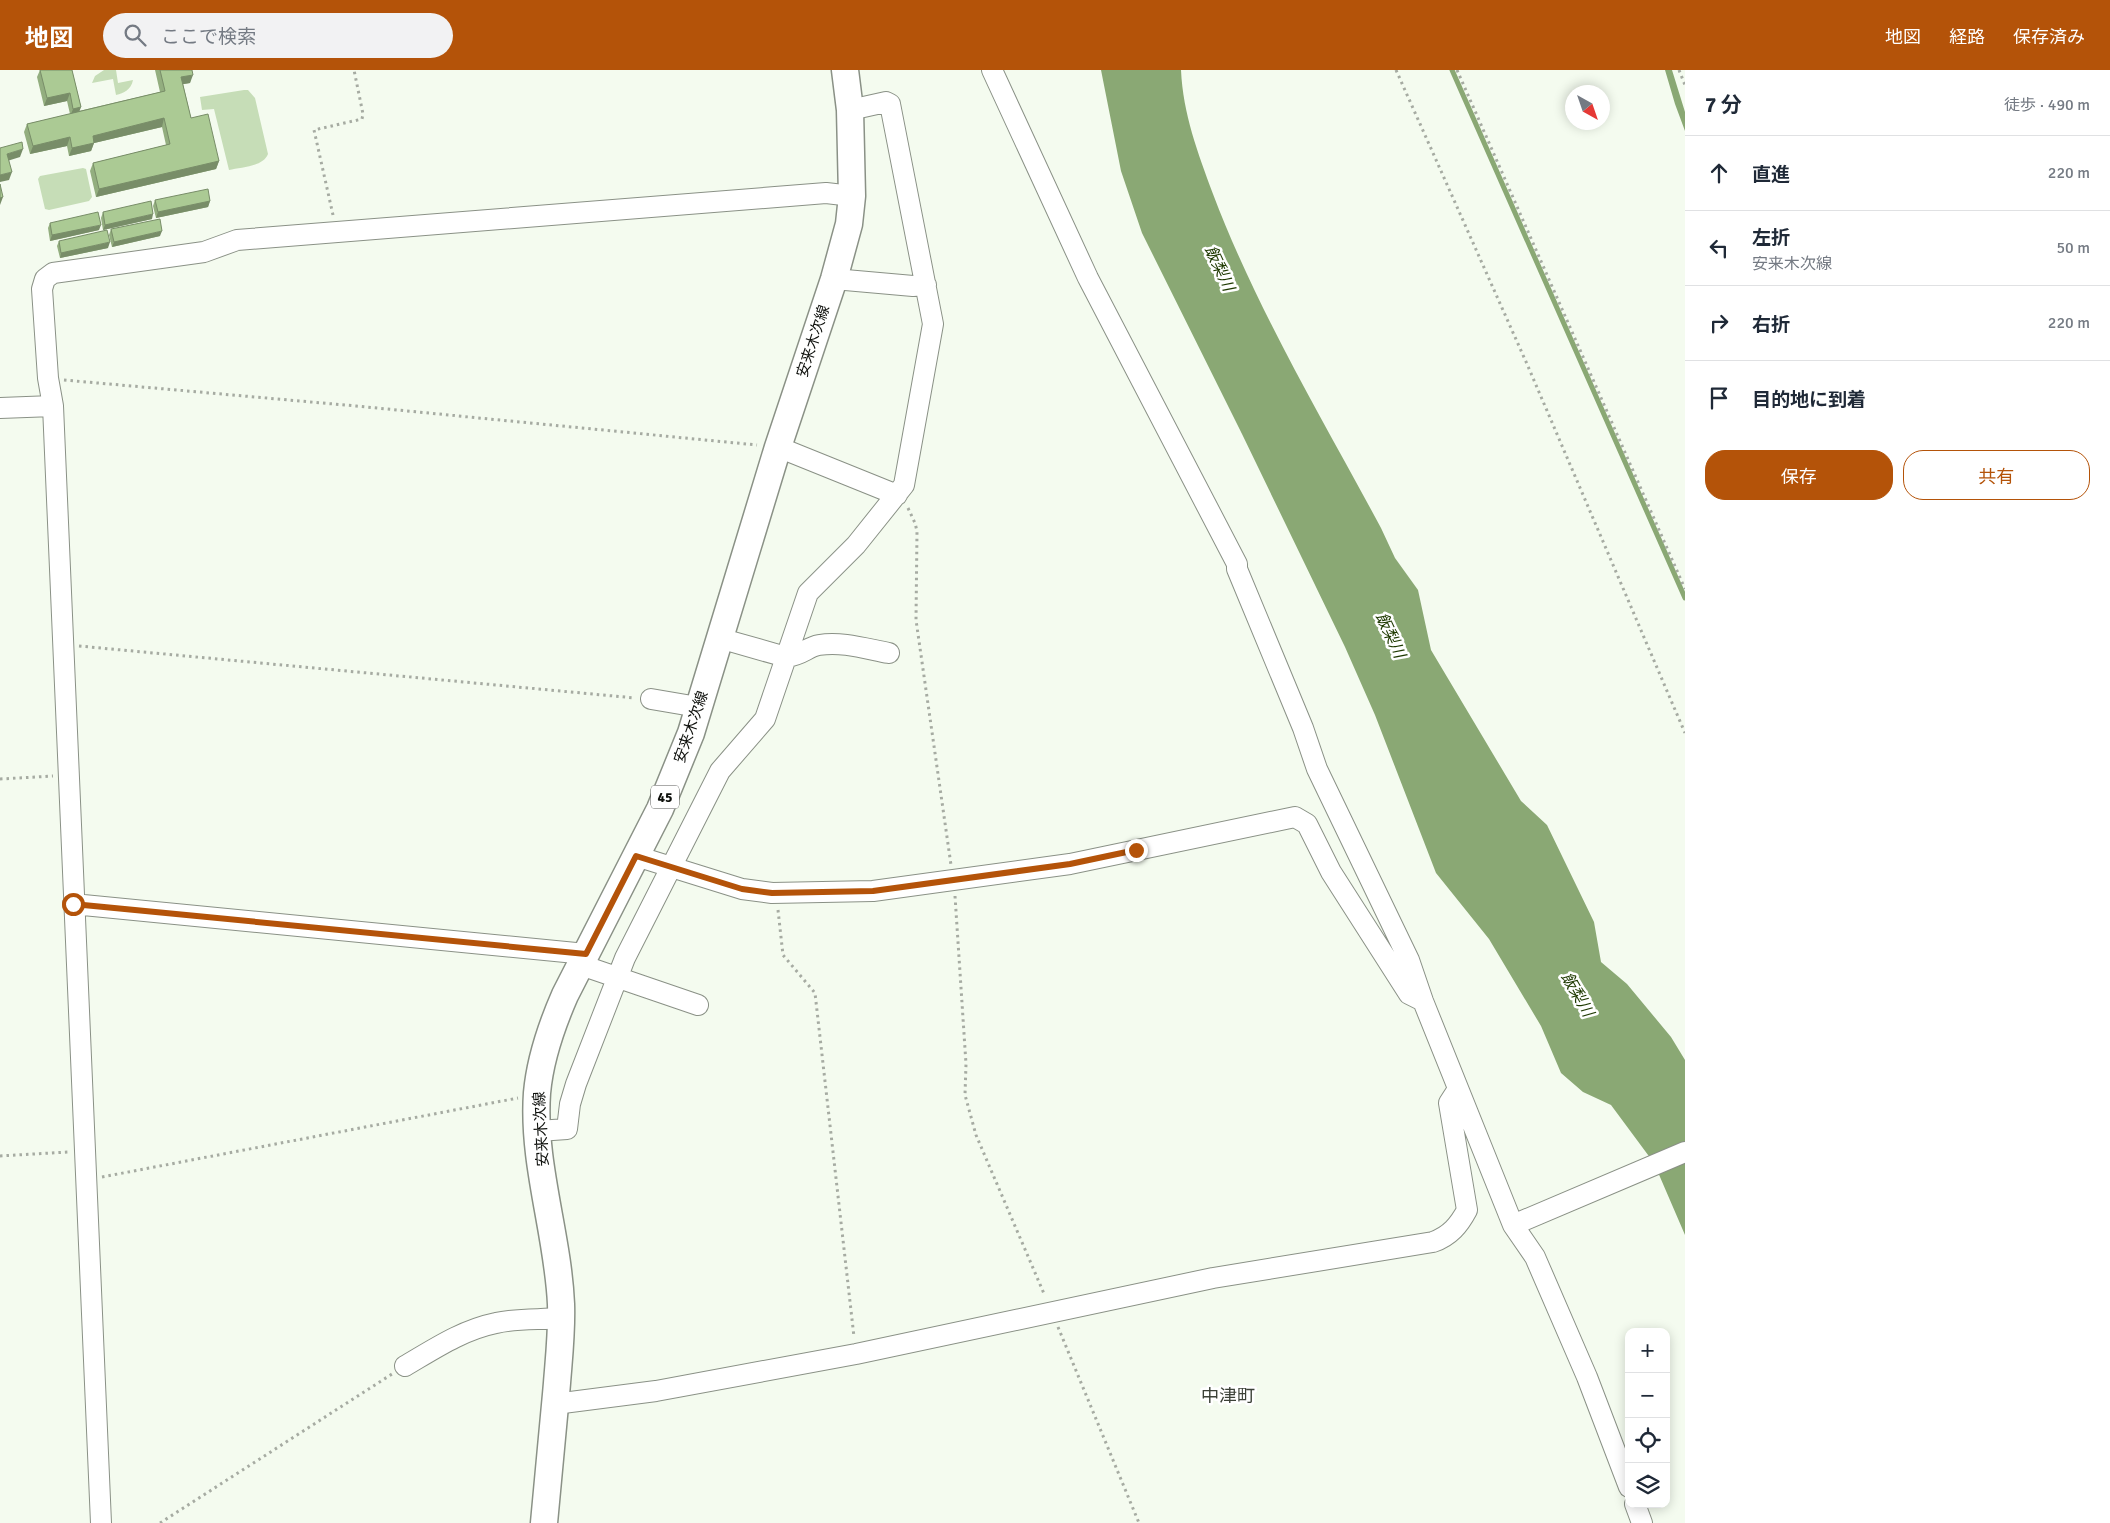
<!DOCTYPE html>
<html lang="ja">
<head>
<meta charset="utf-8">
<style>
	body { margin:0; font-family:Signika,"Noto Sans JP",sans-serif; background:#f2f2f3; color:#1f2937 }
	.controls { position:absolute; right:15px; bottom:15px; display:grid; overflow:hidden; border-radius:10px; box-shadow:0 2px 12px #0003 }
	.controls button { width:45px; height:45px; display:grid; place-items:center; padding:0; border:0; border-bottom:1px solid #e0e1e3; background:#fff; color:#1f2937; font:25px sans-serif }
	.compass { position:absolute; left:1565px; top:15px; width:45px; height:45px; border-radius:50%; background:#fff; box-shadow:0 2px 12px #0003; rotate:140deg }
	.stop { position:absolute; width:15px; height:15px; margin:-11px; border:4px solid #b45309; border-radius:50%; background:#fff }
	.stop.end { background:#b45309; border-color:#fff; box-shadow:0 1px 5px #0008 }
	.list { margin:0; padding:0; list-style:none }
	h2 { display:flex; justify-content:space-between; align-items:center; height:65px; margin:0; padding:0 20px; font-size:21px }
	h2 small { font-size:16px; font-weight:400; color:#747a83 }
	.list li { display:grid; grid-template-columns:32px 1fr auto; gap:15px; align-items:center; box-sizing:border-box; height:75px; padding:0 20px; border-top:1px solid #e0e1e3 }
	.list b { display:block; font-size:19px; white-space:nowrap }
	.list p { margin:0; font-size:16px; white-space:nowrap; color:#747a83 }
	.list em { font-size:16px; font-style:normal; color:#747a83 }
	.actions { display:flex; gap:10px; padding:15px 20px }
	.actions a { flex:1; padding:11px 0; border:1px solid #b45309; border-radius:20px; text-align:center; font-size:18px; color:#b45309 }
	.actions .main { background:#b45309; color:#fff }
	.icon { flex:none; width:28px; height:28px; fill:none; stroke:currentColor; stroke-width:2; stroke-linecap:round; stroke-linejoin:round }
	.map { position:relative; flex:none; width:1685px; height:1453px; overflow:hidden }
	header { display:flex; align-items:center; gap:30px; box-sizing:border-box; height:70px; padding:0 25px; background:#b45309; color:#fff }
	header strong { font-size:24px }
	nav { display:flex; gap:28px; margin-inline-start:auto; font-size:18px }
	.search { width:350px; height:45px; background:#f2f2f3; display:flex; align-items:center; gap:12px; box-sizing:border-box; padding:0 18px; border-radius:28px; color:#747a83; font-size:19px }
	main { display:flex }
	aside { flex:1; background:#fff }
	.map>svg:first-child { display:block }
	.green { fill:#c6ddb7 }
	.water { fill:#8aa874 }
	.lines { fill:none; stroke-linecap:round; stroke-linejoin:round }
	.stream { stroke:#8aa874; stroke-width:5 }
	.minor-casing { stroke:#8a9186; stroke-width:22 }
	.major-casing { stroke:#8a9186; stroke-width:29 }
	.path { stroke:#a6aba2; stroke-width:3; stroke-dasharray:2.5 4; stroke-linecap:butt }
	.minor { stroke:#fff; stroke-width:20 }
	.major { stroke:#fff; stroke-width:26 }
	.wall { fill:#93ae7f }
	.shaded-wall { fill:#788d68 }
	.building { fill:#abca94; stroke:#788d68 }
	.route { stroke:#b45309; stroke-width:6 }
	.labels { text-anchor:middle; stroke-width:5; stroke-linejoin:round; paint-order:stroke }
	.shield { fill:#fff; stroke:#565754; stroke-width:1 }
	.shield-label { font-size:14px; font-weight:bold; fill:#0d0f0b }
	.street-label { font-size:15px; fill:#0d0f0b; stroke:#fff }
	.water-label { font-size:16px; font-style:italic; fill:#1e3900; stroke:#fff }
	.quarter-label { font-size:18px; fill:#3c4138; stroke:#fff }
</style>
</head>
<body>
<header>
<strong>地図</strong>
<div class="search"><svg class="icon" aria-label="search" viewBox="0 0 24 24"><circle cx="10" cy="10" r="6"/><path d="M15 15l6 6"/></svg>ここで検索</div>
<nav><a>地図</a><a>経路</a><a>保存済み</a></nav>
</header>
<main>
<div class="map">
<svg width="1685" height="1453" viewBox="0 0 1685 1453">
	<rect width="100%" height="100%" fill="#f4fbef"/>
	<path class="green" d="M104 0H116L118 13 133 10C131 20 124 23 116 25L113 9 92 13 95 6Z
		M244 20H248L255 28 268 84C263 97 241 97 229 100L214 39 202 40 200 27Z
		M83 98 86 99 92 127 89 131 49 140 45 139 38 109 40 106Z"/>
	<path class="water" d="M1101 0H1181C1183 44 1198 83 1213 124 1257 240 1322 348 1381 458L1395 488 1418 520 1431 580 1521 731 1547 755 1594 852 1601 892 1627 914 1671 967 1685 990V1075L1651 1089 1611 1035 1583 1022 1561 1003 1541 956 1489 869 1436 803 1375 645 1345 577 1242 364 1142 163 1121 101Z
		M1665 0H1672L1685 42V61L1675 34Z
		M1685 1088V1165L1657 1100Z"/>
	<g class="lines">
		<path class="stream" d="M1452 0 1685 528"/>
		<g class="minor-casing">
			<path id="minor" d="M992 0 1088 208 1237 494V499L1303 658 1317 699 1409 890 1423 931 1513 1155 1535 1187 1587 1307 1629 1417
				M834 209 913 216 926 215
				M0 338 53 336
				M778 377 897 425
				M719 568 786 587C803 585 807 577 819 575 842 571 867 579 889 583
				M651 629 698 637
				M636 786 742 819 772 823 873 821 1070 794 1295 747 1307 754 1331 802 1409 924 1421 930
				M73 834 586 884
				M581 895 698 935
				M538 1061 567 1059 570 1034 576 1014 625 888 720 701 765 649 808 523 856 475 904 415 933 254 890 34 886 32 850 40
				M1513 1155 1685 1082
				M405 1296C434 1279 462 1260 496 1253 517 1248 540 1250 561 1248
				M555 1334 656 1321 856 1284 1213 1208 1433 1172C1450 1166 1459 1155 1467 1140L1449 1033 1458 1019
				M1635 1434 1642 1453
				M101 1453 53 336 48 308 42 219 45 209 53 203 204 182 237 170 826 123 852 126"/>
		</g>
		<g class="major-casing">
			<path id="major" d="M544 1453C548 1407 553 1360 557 1313 559 1287 562 1261 561 1234 558 1164 532 1094 537 1023 540 989 551 957 565 925L660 739 691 663 778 377 834 209 849 154 852 126 850 40 845 0"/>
		</g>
		<path class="path" d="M1396 0 1527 294 1685 663
			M1457 0 1685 519
			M1679 0 1685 15
			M333 145 314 60 362 49 363 44 354 0
			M64 310 356 336 757 375
			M908 438 915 453 917 461 916 550 951 795
			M79 576 635 628
			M0 709 53 706
			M955 826 966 994 965 1025 976 1065 1045 1226
			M778 840 783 885 815 923 854 1267
			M0 1086 68 1082
			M102 1107 518 1028
			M1058 1257 1139 1453
			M160 1453 392 1304"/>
		<use href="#minor" class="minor"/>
		<use href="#major" class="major"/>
	</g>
	<path class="wall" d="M40 0H72L81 37 79 41 160 22 155 0H192L190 13 183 14 191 48 219 91 216 99 96 127 90 101 93 93 166 75 162 57 94 73 91 81 69 86 67 76 30 84 24 62 27 54 70 44 67 31 44 36 37 7Z
		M155 130 210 131 208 137 156 148 153 136Z
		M103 142 152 149 103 160 101 148Z
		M50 153 99 160 50 171 48 158Z
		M111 159 160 166 112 177 109 165Z
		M59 171 108 178 60 188 57 176Z"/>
	<path class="shaded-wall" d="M193 5 190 13 178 15 181 7Z
		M70 23 67 31 44 36 47 28Z
		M81 37 78 45 70 47 73 39Z
		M164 48 162 57 90 74 93 66Z
		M70 67 67 76 30 84 33 76Z
		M94 73 91 81 69 86 72 78Z
		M23 79 20 87 4 92 7 84Z
		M219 91 216 99 96 127 99 119Z
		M12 102 9 110 0 112V105Z
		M3 127 0 135V128Z
		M210 131 208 137 156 148 158 142Z
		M153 144 152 149 103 160 105 155Z
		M101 155 99 160 50 171 52 165Z
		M162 161 160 166 112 177 114 172Z
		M110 172 108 178 60 188 61 183Z"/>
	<path class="building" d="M40 0H72L81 37 73 39 70 23 47 28Z
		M160 0H192L193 5 181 7 191 48 208 44 219 91 99 119 93 93 170 74 164 48 93 66 94 73 72 78 70 67 33 76 27 54 165 21Z
		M22 72 23 79 7 84 12 102 0 105V78Z
		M0 114 3 127 0 128Z
		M208 119 210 131 158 142 155 130Z
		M151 131 153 144 105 155 103 142Z
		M98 142 101 155 52 165 50 153Z
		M160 149 162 161 114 172 111 159Z
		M107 160 110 172 61 183 59 171Z"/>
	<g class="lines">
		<path class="route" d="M73 834 586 884 636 786 742 819 772 823 873 821 1070 794 1136 780"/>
	</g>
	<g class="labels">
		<rect class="shield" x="651" y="715.5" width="28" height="23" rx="4"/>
		<g class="shield-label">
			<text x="665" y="732">45</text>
		</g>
		<g class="street-label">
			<text transform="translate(813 271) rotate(-72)" y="5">安来木次線</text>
			<text transform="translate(691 657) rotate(-71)" y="5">安来木次線</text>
			<text transform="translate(541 1059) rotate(-93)" y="5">安来木次線</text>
		</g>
		<g class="water-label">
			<text transform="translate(1220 198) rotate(65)" y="6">飯梨川</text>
			<text transform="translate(1391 565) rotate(65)" y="6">飯梨川</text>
			<text transform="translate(1578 924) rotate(60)" y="6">飯梨川</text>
		</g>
		<g class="quarter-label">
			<text x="1228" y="1332">中津町</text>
		</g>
	</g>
</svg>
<div class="controls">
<button>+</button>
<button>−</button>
<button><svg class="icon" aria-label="locate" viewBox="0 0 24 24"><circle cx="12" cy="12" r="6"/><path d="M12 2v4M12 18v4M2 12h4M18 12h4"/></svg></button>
<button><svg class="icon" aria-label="layers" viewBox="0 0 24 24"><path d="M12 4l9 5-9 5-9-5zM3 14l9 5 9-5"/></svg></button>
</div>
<svg class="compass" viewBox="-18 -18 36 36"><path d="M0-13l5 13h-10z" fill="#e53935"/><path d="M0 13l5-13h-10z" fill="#747a83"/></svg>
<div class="stop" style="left:73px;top:834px"></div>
<div class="stop end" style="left:1136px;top:780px"></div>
</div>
<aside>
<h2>7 分<small>徒歩 · 490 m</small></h2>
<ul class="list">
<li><svg class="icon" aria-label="ahead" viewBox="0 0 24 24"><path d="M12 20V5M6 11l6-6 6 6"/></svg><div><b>直進</b></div><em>220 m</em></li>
<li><svg class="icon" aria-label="left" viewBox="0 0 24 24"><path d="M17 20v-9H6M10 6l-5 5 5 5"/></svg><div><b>左折</b><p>安来木次線</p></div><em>50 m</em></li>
<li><svg class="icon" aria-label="right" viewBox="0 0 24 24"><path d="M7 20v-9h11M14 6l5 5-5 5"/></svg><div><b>右折</b></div><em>220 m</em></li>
<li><svg class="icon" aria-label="arrive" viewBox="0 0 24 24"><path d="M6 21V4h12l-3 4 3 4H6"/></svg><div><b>目的地に到着</b></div></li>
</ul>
<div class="actions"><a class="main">保存</a><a>共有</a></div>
</aside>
</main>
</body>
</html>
